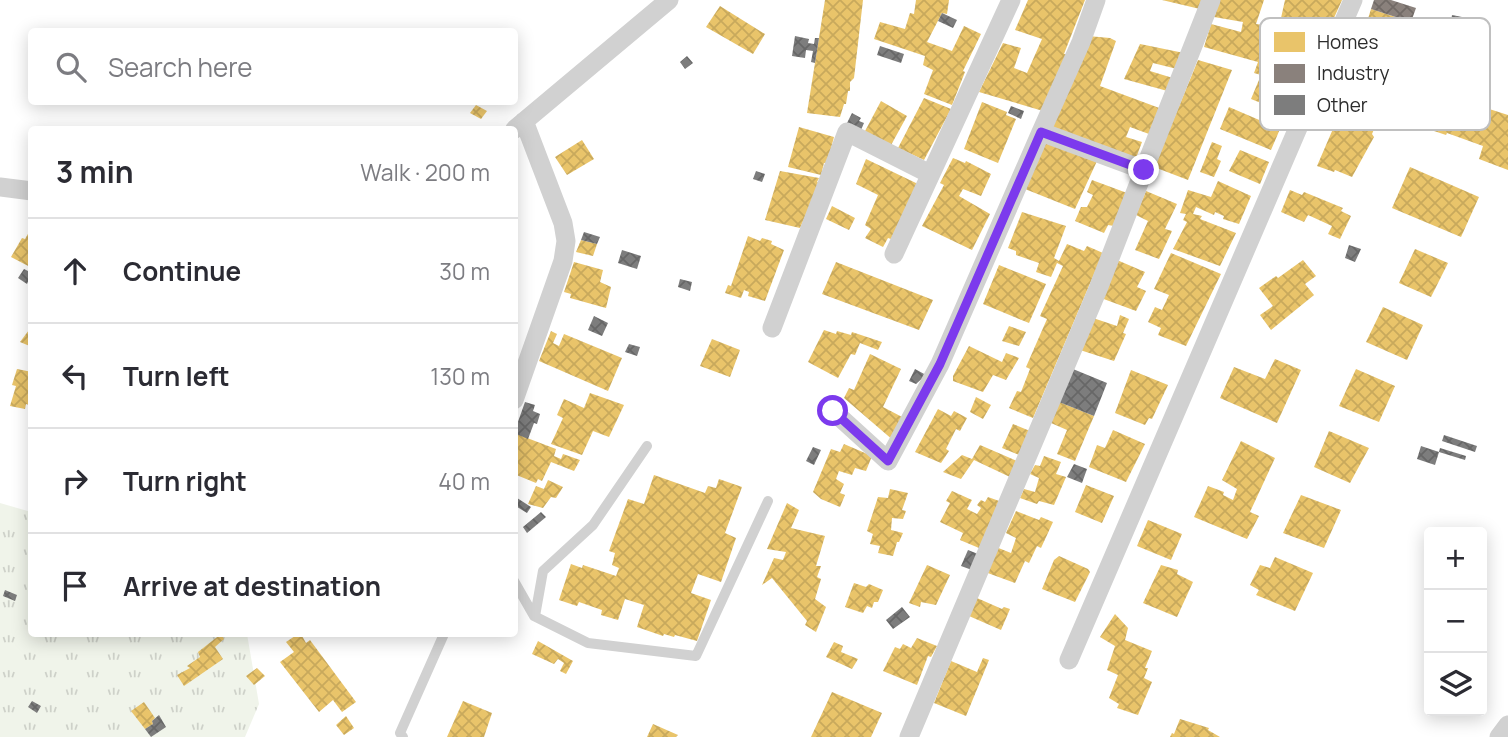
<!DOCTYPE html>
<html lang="en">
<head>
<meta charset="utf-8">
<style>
	body { margin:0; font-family:Manrope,sans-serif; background:#f2f2f3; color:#2b2b33 }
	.controls { position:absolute; right:21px; bottom:21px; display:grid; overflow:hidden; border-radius:7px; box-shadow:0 4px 18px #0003 }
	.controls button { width:63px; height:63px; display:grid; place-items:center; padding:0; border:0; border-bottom:2px solid #e1e1e2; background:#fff; color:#2b2b33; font:35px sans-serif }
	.stop { position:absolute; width:21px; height:21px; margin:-16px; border:5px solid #7c3aed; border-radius:50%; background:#fff }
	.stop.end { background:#7c3aed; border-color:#fff; box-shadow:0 2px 7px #0008 }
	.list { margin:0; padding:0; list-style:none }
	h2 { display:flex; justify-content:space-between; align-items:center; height:91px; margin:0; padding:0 28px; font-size:30px }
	h2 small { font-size:23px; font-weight:400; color:#7c7c81 }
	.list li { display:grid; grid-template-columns:46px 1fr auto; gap:21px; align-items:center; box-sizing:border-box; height:105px; padding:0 28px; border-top:2px solid #e1e1e2 }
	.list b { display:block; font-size:26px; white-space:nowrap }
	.list em { font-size:23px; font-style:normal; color:#7c7c81 }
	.icon { flex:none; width:38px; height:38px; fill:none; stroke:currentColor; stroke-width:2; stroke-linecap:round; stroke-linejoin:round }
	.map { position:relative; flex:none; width:1508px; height:737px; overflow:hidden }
	.search { position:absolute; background:#fff; box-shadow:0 4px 18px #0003; left:28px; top:28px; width:490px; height:77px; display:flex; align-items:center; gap:18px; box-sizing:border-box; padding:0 24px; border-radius:7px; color:#7c7c81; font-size:26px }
	.panel { position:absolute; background:#fff; box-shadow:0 4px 18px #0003; left:28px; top:126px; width:490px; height:511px; border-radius:7px }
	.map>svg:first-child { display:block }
	.grass { fill:url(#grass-tufts) }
	.homes { fill:url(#homes-cross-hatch) }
	.industry { fill:url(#industry-cross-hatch) }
	.building { fill:url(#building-cross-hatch) }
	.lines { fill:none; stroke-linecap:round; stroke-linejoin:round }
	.service { stroke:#d1d1d1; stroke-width:10 }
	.minor { stroke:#d1d1d1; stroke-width:19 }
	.route { stroke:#7c3aed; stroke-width:9 }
	.key { fill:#fff; stroke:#c0c0c0; stroke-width:2 }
	.key-label { font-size:19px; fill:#2c2c2c }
</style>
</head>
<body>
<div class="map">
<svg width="1508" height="737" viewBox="0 0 1508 737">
	<defs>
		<pattern id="grass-tufts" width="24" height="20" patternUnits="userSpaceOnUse" patternTransform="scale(1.75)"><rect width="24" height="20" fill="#f0f4ea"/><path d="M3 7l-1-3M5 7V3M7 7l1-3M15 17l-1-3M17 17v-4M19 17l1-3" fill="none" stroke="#ced1c9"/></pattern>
		<pattern id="homes-cross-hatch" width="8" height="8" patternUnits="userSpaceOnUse" patternTransform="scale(1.75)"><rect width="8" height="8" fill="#e9c46a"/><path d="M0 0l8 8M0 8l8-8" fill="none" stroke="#c8a95c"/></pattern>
		<pattern id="industry-cross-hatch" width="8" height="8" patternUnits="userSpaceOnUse" patternTransform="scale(1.75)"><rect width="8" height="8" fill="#8a817c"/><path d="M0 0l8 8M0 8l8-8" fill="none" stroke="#716a66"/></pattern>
		<pattern id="building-cross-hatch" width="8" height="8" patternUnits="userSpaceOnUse" patternTransform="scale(1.75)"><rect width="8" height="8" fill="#7d7d7d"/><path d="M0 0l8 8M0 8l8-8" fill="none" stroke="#676767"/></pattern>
	</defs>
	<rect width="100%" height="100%" fill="#fff"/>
	<path class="grass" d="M0 503 31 512 32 634H247L259 704 245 737H0Z"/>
	<path class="homes" d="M825 0H863L854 78 850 82V91H848L846 104H844L840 117 807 113Z
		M916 0H949L947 14 942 13 927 42 952 51 964 26 981 34 963 71 965 72 952 105 924 94 933 70 923 65 925 56 874 39 880 22 905 29 910 13 914 14Z
		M1028 0H1085L1064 54H1068L1043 111 979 92 1003 43 1021 48 1014 68 1027 73 1042 39 1015 30Z
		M1162 0H1203L1200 9Z
		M1220 0H1264L1256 24 1279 27 1285 0H1342L1309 74 1274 64 1273 70 1298 79 1297 83 1300 84 1288 110 1273 103 1271 107 1251 99 1261 75 1254 73 1258 62 1204 47 1211 24 1241 32 1243 22 1214 17Z
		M720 6 765 34 753 54 706 27Z
		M1371 9 1411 22 1407 36 1399 34 1391 60 1395 62 1389 81 1383 80 1380 90 1349 80Z
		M1088 36 1110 38 1116 41 1100 86 1162 109 1149 134 1130 127 1126 137 1142 142 1136 158 1051 128Z
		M1140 44 1184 53 1177 69 1153 63 1150 71 1176 79 1171 92 1124 79Z
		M1198 60 1232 70 1188 180 1154 167Z
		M1348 94 1365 101 1364 104 1381 113 1372 134 1374 137 1352 177 1335 170 1334 172 1317 166Z
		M924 98 951 109 924 160 898 148Z
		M1458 99 1508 115V170L1479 159 1483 146 1447 133 1446 135 1425 128 1430 112 1450 120Z
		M881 101 907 116 890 147 864 133Z
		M982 102 1007 112 1006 115 1016 119 998 163 964 149Z
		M476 105 487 111 481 119 470 113Z
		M1229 107 1280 129 1271 150 1220 129Z
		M799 127 834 137 827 163H824L821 175 788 167Z
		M1045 139 1097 161 1075 209 1025 189Z
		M582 140 594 159 567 175 555 157Z
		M1212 142 1222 146 1217 159 1221 161 1214 177 1200 172Z
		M1240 150 1269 162 1260 184 1229 171Z
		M953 158 965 163 966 161 991 174 981 196 963 189 959 196 990 214 972 250 922 226 944 185 940 183Z
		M866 159 918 184 891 239 888 238 883 247 865 238 871 229 865 225 878 195 856 184Z
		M1410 167 1479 197 1461 237 1392 208Z
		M780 171 819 178 817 182 820 183 800 228 765 220Z
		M1092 180 1127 193 1114 226 1108 225 1104 233 1075 221 1081 207H1087L1093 195 1087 192Z
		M1218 181 1251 196 1239 224 1223 219 1224 216 1215 212 1214 215 1196 207 1193 214 1202 216 1200 219 1236 233 1220 266 1173 249 1187 222 1183 220 1186 214 1180 213 1188 190 1211 197Z
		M1290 190 1302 195 1304 192 1343 208 1341 211 1351 216 1340 239 1328 234 1332 226 1308 215 1304 222 1281 212Z
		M1146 191 1177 204 1165 229 1172 231 1159 259 1135 250 1148 221 1136 215Z
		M832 206 855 218 849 230 826 219Z
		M1022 212 1066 226 1054 258 1059 261 1067 244 1084 251 1087 246 1103 253 1033 418 1009 408 1017 391 1021 392 1030 369 1026 367 1047 319 1040 316 1063 266 1057 263 1051 277 1036 272 1039 263 1016 255V251L1008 248Z
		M32 227V268L11 257 22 238 25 239Z
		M748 236 760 241 762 238 772 241 771 244 784 250 765 301 748 296 749 292 744 290 741 298 725 293 728 285 731 286Z
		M581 240 597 244 593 256 576 252Z
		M1415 249 1448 263 1431 297 1399 283Z
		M1171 253 1221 274 1186 346 1158 335 1161 328 1148 322 1155 307 1162 310 1169 295 1154 289Z
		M1117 260 1145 272 1137 287 1146 291 1136 311 1101 298Z
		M1303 260 1316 276 1305 284 1314 295 1271 330 1260 315 1273 306 1259 288 1276 276 1278 278Z
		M574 262 603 270 600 282 611 287 606 308 570 298 571 294 564 292Z
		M836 262 933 300 919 330 822 294Z
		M999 265 1046 284 1029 323 983 304Z
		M1383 307 1423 325 1407 360 1366 342Z
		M1120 315 1129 319 1123 333 1126 334 1114 361 1080 350 1093 318 1117 326Z
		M32 326V347L20 342Z
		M1009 326 1026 332 1019 346 1002 341Z
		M824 330 836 334 837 331 851 335 852 332 882 342 878 350 860 343 855 355 851 354 838 378 808 362Z
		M551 331 557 334 553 343 559 346 564 334 622 358 608 391 539 361Z
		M712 339 740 350 730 377 700 366Z
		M969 346 1002 362 1006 353 1019 358 1006 380 993 375 983 392 953 381V376Z
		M870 354 901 369 883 407 904 418 894 441 844 398 849 388 854 390Z
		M1275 359 1301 370 1277 423 1220 398 1234 367 1265 379Z
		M17 369 32 372V406L26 404 25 409 10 406 16 386 12 385Z
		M1356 369 1395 386 1379 422 1339 406Z
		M1131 370 1168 385 1152 419 1149 418 1145 425 1115 413Z
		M590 393 624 405 609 437 593 431 582 455 551 444 563 418 557 415 564 399 584 408Z
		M976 397 991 405 983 419 970 412Z
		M1059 402 1094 416 1075 461 1057 454 1067 430 1051 423Z
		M938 409 951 416 954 411 967 418 960 431 956 429 946 449 949 451 941 463 915 452Z
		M1013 424 1030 431 1019 455 1002 448Z
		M1113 430 1145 444 1126 482 1089 467 1097 445 1105 448Z
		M1329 431 1369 448 1350 483 1314 467Z
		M514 433 556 449 554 456 561 459 563 454 580 460 574 471 551 462 542 481 538 479 536 483 514 474Z
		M1241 441 1275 458 1250 512 1259 516 1247 539 1194 517 1208 486 1224 492 1223 495 1233 500 1237 489 1222 480Z
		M844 444 872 456 866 471 855 468 852 475 839 471 836 479 844 484 840 493 845 495 840 507 821 499 813 492 831 449 840 452Z
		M980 445 1017 461 1010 477 974 460 961 479 943 472 962 455 972 459Z
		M1044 456 1061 462 1056 474 1066 477 1054 505 1039 501 1037 504 1020 498 1024 489 1035 492 1039 478 1030 474 1035 465 1040 466Z
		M654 475 705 493 708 486 716 488 719 479 742 487 725 533 736 538 721 582 698 574 691 593 711 600 697 641 675 635 674 637 664 634 663 636 637 627 644 605 625 599 618 620 601 615 602 610 579 602 577 606 559 600 571 564 582 568 583 565 616 576 619 568 612 565 615 553 609 551 628 499 644 504Z
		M548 480 563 487 556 498 551 497 543 508 528 504 536 486 544 489Z
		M1086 485 1114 496 1102 523 1075 512Z
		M890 489 908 493 902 510 906 511 903 519 892 518 891 530 903 533 899 542H897L893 556 878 553 880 546 870 544 873 534 867 531 878 497 888 498Z
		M952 491 972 500 967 509 977 514 981 508 977 505 981 500 985 502 988 497 1002 502 979 548 960 540 963 533 940 522 950 503 946 501Z
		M1301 495 1341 510 1324 548 1283 533Z
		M787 503 799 510 791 528 825 536 816 566H821L817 577 821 579 815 599 826 607 816 632 805 625 807 621 772 578 762 585 774 558 783 560 786 552 767 549Z
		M1016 511 1039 520 1041 517 1053 522 1041 548 1037 546 1029 563 1025 561 1015 583 985 572 996 547 1011 553 1016 538 1006 533Z
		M1148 520 1182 534 1171 560 1137 546Z
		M1059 556 1088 569 1090 572 1075 602 1042 589 1054 560Z
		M1275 557 1313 573 1295 611 1256 595 1259 590 1250 585 1260 565 1270 568Z
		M927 565 950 575 936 605 921 602 920 607 909 603Z
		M1161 565 1178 570 1177 574 1193 582 1177 617 1143 603Z
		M854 583 866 587 869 584 883 590 878 602H874L872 608 867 606 863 613 845 607Z
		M977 598 1002 609 1004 607 1010 609 1001 630 969 616Z
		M1115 614 1128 628 1125 640 1152 651 1145 668H1148L1144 678 1152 682 1138 715 1117 708 1119 704 1109 698 1118 675 1107 670 1115 646 1100 637Z
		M221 634 224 639 215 647 223 659 184 686 177 675 190 668 187 666 200 657 198 652Z
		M298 634H301L306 643 310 640 356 702 342 712 333 700 319 712 280 662 294 652 286 642Z
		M917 638 937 646 931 657 928 656 917 685 883 671 895 647 900 649 903 644 911 648Z
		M538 641 573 661 566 674 560 671 564 663 558 659 554 664 532 654Z
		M834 642 843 646 841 652 858 659 852 669 826 657Z
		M983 658 989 660 966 716 934 703 951 661 977 672Z
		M257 668 265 676 254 685 246 676Z
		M832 692 882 713 871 737H811Z
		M463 701 492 713 484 737H447Z
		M144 702 155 718 152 721 153 724 145 729 131 711Z
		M346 716 354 728 344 735 336 725Z
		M1180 719 1209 728 1208 730 1220 737H1170L1172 733 1174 734Z
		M653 724 678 735 676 737H647Z"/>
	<path class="industry" d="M1374 0H1391L1416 8 1411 22 1371 9Z"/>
	<path class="building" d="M942 13 957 20 953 28 938 21Z
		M1452 15 1462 17 1459 28 1450 27Z
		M795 36 809 39 808 43 814 44 815 38H819L815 63 811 62 813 51 806 50 805 58 792 56Z
		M880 46 904 54 901 63 877 55Z
		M687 56 693 63 685 69 680 62Z
		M1011 106 1024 111 1021 119 1008 113Z
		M852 113 861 118 859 121 864 123 861 130 847 123Z
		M756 171 765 174 762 182 753 179Z
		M584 232 600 237 597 244 581 240Z
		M1349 245 1361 249 1355 262 1345 258Z
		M622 250 641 256 637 269 618 263Z
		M24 269 32 273 27 284 18 278Z
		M680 279 692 282 690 291 678 287Z
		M594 316 608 323 602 336 588 330Z
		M629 344 640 347 637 356 625 352Z
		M915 369 926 375 916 384 909 381Z
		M1073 369 1107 383 1094 416 1059 402Z
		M525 402 535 405 533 411 540 414 537 424 534 423 528 439 514 433Z
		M1444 435 1477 446 1475 452 1442 441Z
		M1421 446 1439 452 1435 465 1417 459Z
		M813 447 821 450 814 465 806 461Z
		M1440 448 1466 456 1465 460 1439 452Z
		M1074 464 1087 469 1082 483 1067 477Z
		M514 496 531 507 527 513 514 505Z
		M541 512 546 517 527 533 523 527Z
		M968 550 978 554 972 570 961 566Z
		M5 590 17 595 15 601 3 596Z
		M902 607 910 617 893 629 886 620Z
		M32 701 41 706 37 713 28 707Z
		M159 715 166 727 151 737 145 729 153 724 152 721Z"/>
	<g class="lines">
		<path class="service" d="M514 581 534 616 588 643 696 656 768 501
			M535 616 543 571 593 525 647 446
			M403 737 400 733 444 634"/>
		<path class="minor" d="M515 129 669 0
			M1041 132 1081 42 1096 0
			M1144 170 1211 0
			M0 187 32 191
			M894 254 1011 0
			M772 328 847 132 930 174
			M514 400 563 261 566 241 563 223 524 121
			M833 411 888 461 940 364 1041 132 1144 170 1098 289 909 737
			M1069 660 1353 0
			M1499 737 1508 725"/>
	</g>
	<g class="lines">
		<path class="route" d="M833 411 888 461 940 364 1041 132 1144 170"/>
	</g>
	<rect x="1260" y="18" width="230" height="112" rx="10" class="key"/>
	<rect x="1274" y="32" width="31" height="20" fill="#e9c46a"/>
	<rect x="1274" y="64" width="31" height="19" fill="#8a817c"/>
	<rect x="1274" y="95" width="31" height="20" fill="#7d7d7d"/>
	<g class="key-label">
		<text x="1317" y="49">Homes</text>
		<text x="1317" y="80">Industry</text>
		<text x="1317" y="112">Other</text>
	</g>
</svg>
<div class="controls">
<button>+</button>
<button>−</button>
<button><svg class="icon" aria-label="layers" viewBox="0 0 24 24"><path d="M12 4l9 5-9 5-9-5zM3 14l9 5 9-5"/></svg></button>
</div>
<div class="stop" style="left:833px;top:411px"></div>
<div class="stop end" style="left:1144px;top:170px"></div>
<div class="search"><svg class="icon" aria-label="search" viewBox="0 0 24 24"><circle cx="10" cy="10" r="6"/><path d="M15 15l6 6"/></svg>Search here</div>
<section class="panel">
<h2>3 min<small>Walk · 200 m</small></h2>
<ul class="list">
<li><svg class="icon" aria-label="ahead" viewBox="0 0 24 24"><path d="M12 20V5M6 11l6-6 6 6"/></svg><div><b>Continue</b></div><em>30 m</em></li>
<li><svg class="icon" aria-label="left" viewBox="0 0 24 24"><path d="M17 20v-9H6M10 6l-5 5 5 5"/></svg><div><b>Turn left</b></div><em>130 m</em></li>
<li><svg class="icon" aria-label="right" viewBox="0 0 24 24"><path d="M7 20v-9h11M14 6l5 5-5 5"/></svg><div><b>Turn right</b></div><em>40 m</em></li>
<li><svg class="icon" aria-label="arrive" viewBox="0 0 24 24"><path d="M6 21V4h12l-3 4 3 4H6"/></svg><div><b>Arrive at destination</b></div></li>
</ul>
</section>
</div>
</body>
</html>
